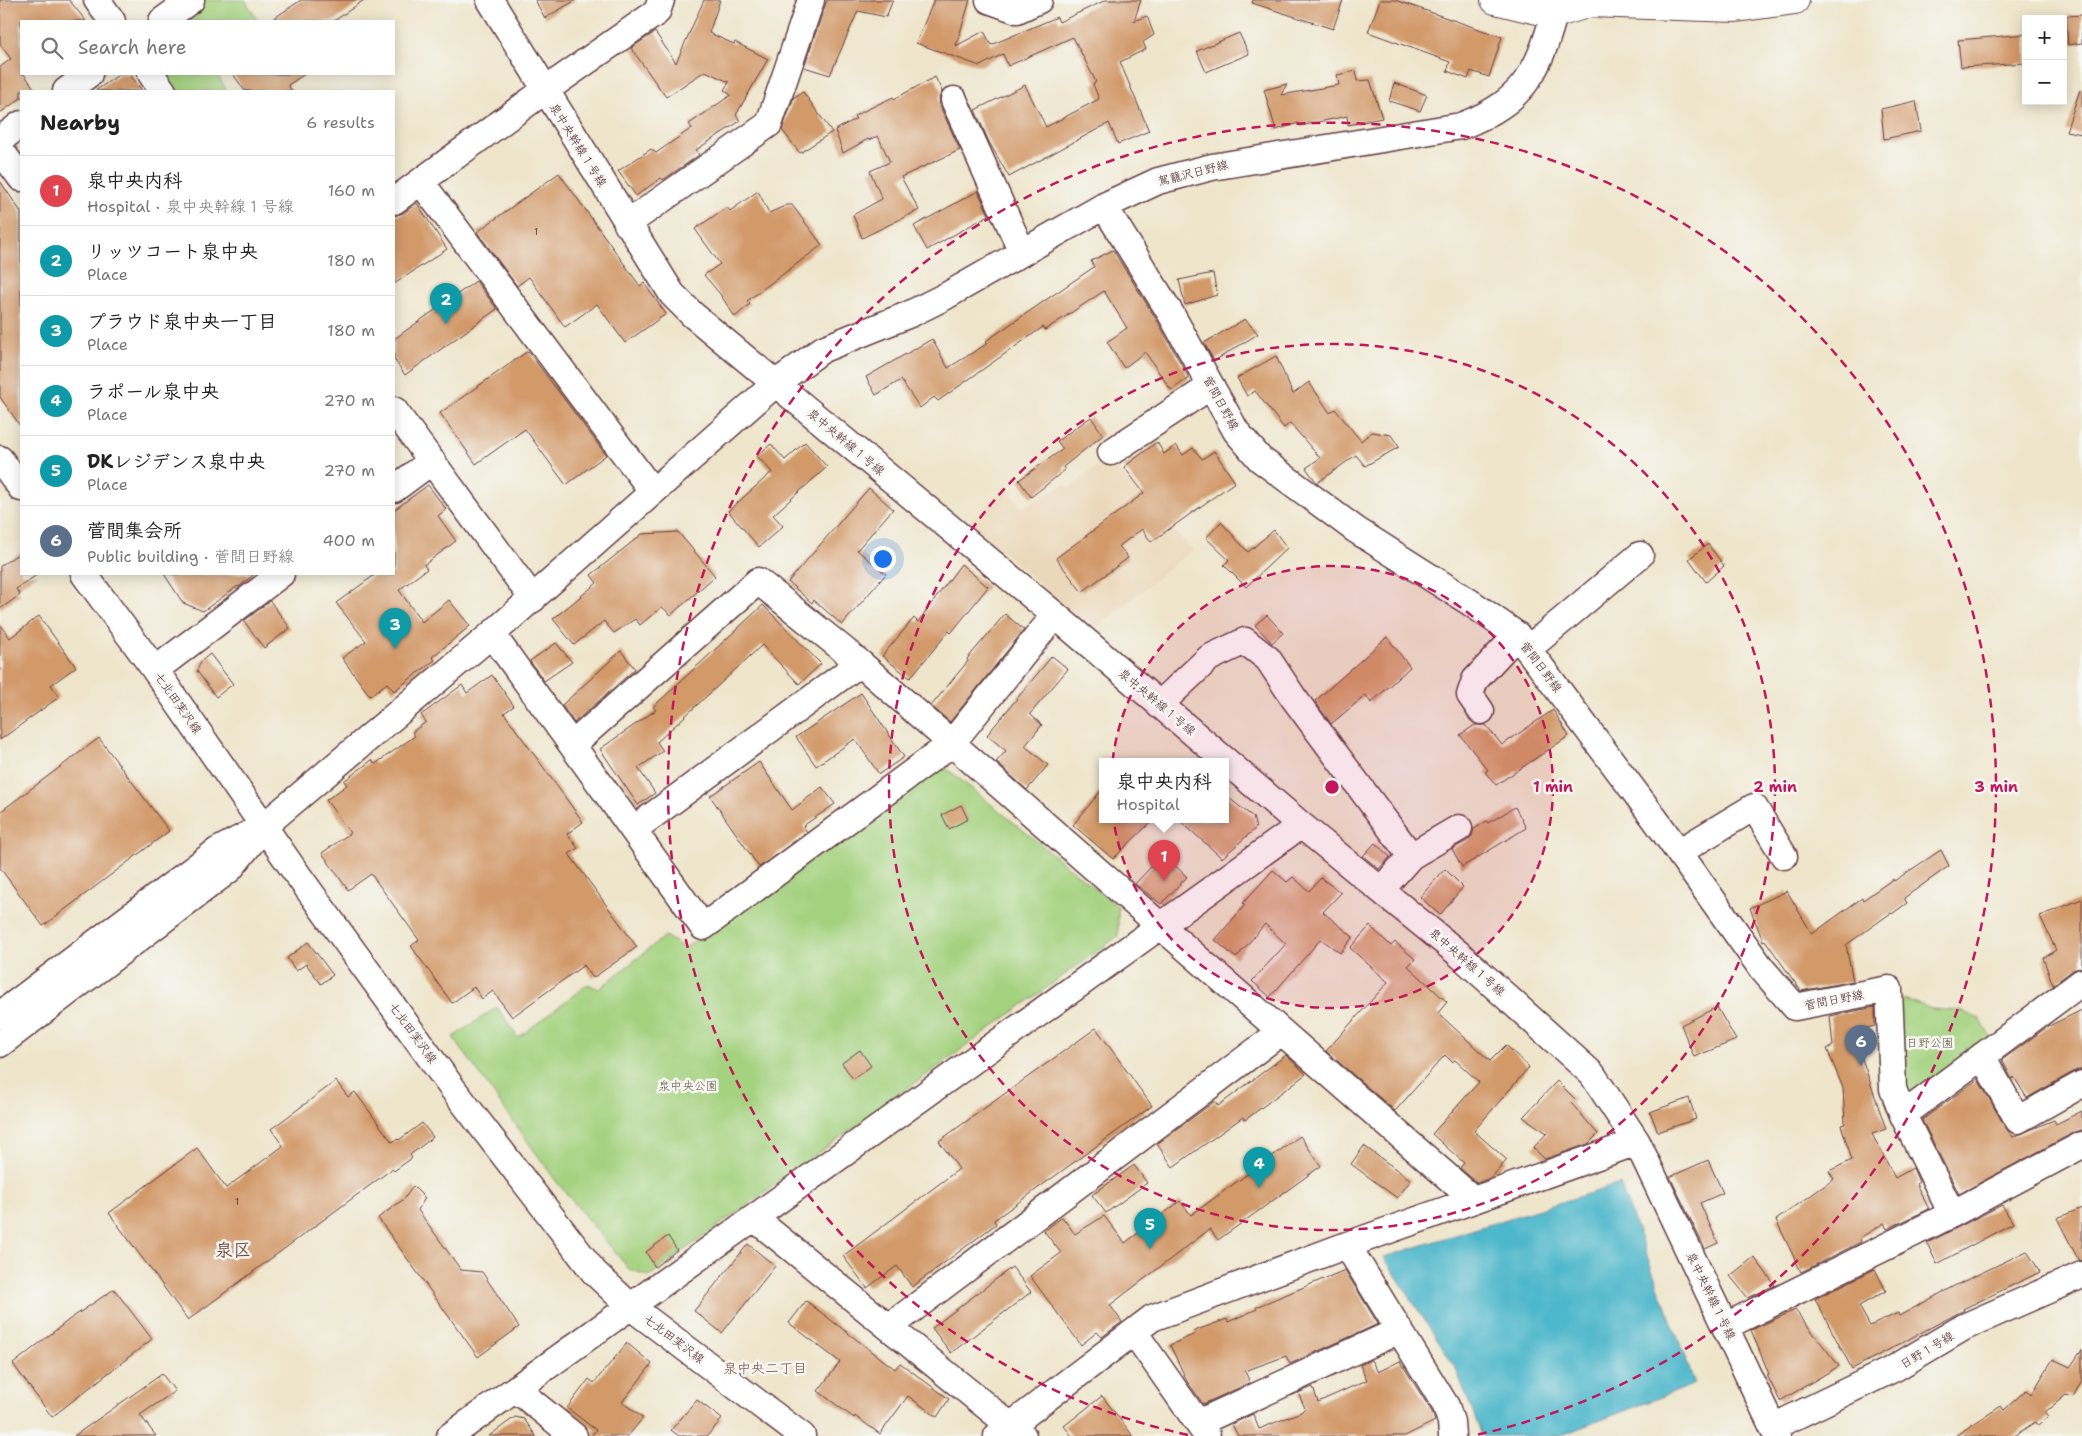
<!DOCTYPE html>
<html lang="en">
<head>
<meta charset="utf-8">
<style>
	body { margin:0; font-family:"Shantell Sans","Klee One",sans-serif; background:#f2f2f2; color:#222 }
	.controls { position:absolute; right:15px; top:15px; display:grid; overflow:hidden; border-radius:0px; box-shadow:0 2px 12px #0003 }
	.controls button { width:45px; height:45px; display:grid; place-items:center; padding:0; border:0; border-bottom:1px solid #e0e0e0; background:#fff; color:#222; font:25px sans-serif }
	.you { position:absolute; left:882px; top:558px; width:18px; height:18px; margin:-12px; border:4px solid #fff; border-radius:50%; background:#1a73e8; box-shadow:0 0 0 8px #1a73e833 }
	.badge { display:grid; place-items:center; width:32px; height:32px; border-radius:50%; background:#c8321e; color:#fff; font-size:16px; font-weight:700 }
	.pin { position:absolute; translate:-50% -41px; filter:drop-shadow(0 1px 2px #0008) }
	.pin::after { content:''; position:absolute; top:26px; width:18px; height:15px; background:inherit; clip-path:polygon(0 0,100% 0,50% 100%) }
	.popup { position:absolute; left:1099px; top:758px; width:130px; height:65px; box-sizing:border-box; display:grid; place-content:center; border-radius:0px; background:#fff; filter:drop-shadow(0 1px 4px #0005); font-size:16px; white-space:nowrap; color:#767676 }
	.popup b { font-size:19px; color:#222 }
	.popup::after { content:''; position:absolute; left:50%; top:100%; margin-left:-10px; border:10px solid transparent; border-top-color:#fff }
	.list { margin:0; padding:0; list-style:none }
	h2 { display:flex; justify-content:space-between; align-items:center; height:65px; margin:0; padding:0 20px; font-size:21px }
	h2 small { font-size:16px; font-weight:400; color:#767676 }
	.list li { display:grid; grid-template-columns:32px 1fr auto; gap:15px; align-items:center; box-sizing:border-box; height:70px; padding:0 20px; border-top:1px solid #e0e0e0 }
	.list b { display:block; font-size:19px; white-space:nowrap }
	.list p { margin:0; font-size:16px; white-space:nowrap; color:#767676 }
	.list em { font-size:16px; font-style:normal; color:#767676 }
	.icon { flex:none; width:28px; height:28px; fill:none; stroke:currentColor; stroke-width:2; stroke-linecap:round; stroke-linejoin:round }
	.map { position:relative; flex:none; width:2082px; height:1436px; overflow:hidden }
	.search { position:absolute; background:#fff; box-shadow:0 2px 12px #0003; left:20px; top:20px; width:375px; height:55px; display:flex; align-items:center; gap:12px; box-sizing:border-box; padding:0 18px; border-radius:0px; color:#767676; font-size:19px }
	.panel { position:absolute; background:#fff; box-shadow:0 2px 12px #0003; left:20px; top:90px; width:375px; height:485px; border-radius:0px }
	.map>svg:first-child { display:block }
	.built { fill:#ebd8ba }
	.green { fill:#a4d27f; stroke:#777855 }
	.water { fill:#4db7cb; stroke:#4c6b7b }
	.building { fill:#d29969 }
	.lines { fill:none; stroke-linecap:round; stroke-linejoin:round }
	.minor-casing { stroke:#633d43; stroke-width:29 }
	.major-casing { stroke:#633d43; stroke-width:30 }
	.minor { stroke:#fff; stroke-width:26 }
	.major { stroke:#fff; stroke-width:28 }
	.ring { fill:none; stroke:#c2185b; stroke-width:2.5; stroke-dasharray:9 6 }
	.labels { text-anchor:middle; stroke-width:5; stroke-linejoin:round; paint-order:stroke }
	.number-label { font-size:10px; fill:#6c3e3a }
	.street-label { font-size:12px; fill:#4a1f2b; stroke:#f6f6f2 }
	.park-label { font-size:12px; fill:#655544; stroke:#f6f6f2 }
	.neighbourhood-label { font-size:14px; fill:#7a4a41; stroke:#f6f6f2 }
	.district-label { font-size:18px; font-weight:bold; fill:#7a4a41; stroke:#f6f6f2 }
	.centre { fill:#c2185b; stroke:#f6f6f2; stroke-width:2.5 }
	.ring-label { font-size:15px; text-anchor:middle; font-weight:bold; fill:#c2185b; stroke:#f6f6f2; stroke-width:5; stroke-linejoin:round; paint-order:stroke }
</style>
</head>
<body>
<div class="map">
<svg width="2082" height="1436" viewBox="0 0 2082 1436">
	<rect width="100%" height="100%" fill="#f6f6f2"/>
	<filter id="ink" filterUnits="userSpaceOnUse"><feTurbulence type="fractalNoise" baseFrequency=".02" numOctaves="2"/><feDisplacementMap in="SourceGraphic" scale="10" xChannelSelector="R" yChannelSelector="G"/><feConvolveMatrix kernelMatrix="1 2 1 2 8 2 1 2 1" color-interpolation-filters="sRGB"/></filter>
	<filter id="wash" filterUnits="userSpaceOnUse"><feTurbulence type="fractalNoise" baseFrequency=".0096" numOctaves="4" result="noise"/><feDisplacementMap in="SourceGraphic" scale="20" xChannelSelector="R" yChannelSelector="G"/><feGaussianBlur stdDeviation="1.12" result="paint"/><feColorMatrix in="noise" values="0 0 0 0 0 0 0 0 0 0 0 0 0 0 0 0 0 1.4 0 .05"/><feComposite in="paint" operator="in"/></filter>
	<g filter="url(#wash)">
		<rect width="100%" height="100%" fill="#eee5cb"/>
		<path class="built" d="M1109 458 1135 490 1193 550 1091 631 970 522 1007 487 1022 508 1065 484 1069 488Z"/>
		<path class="green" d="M204 0H245L258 21H176Z
			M158 74H217L227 91H172Z
			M940 763 1118 907V936L649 1276 629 1269 556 1181 453 1037 497 1007 518 1038 588 984 599 989 665 936 685 948Z
			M1898 997 1932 1009 1961 1011 1980 1019 1991 1038 1905 1099Z"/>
		<path class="water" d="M1620 1184 1695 1384 1559 1436H1482L1456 1369 1384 1257Z"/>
		<g id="blocks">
			<path class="building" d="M0 0H69L86 21H21V74H24L36 91H21V98L0 113V67L11 59 0 44Z
				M301 0H364L334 21H270Z
				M535 0H576L545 18Z
				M704 0H720L709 33 734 44 735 42 768 59 736 115 740 121 696 150 699 155 663 180 661 178 636 196 618 171 651 149 656 153 692 128 689 124 731 95 724 90 729 82 705 71 666 97 631 48 655 32 676 63Z
				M827 0H893L886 17 858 11 830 75 804 67Z
				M934 0H970L956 46 984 31 991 45 1057 17 1059 22 1106 0H1141L1134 21 1147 16 1154 35 1143 42 1146 49 1120 62 1149 131 1118 144 1109 123 1009 177 989 142 975 110 1025 85 1046 127 1099 99 1093 84 1096 82 1073 37 1008 66 1003 54 980 66 916 43Z
				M1253 0H1343L1333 29 1252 3Z
				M1380 0H1395L1502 37 1489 77 1471 71 1468 79 1447 71 1450 62 1368 32Z
				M2082 15V43L2068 45 2066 16Z
				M1239 33 1249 54 1206 72 1197 51Z
				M2026 34V63L1961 67 1958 40Z
				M1356 71 1357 81 1370 80 1382 118 1348 125 1347 116 1300 126 1299 123 1276 130 1264 90 1287 84 1281 95 1339 85 1337 75Z
				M120 74H130L142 91H95Z
				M233 74H305L288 85 292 91H245Z
				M935 77 942 91 939 98 940 106 960 150 901 177 919 210 862 238 853 215 882 199 870 171 890 162 878 136 869 140 868 139 843 153 835 130 856 119 854 116 893 97 894 99Z
				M1394 83 1427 95 1420 111 1389 101Z
				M2080 90 2082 91V134L2066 131Z
				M803 92 832 132 800 153 782 130 794 97Z
				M1916 101 1921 131 1884 139 1881 109Z
				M559 173 640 286 644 283 666 314 625 343 597 304 565 327 529 277 517 286 477 232Z
				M0 181 21 212V427L0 397Z
				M758 191 769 213 787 205H792L822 245 747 301 750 304 735 317 720 294 704 275 720 264 695 229 727 207 730 211Z
				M978 191 989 215 927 250 914 226Z
				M417 203 447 249 394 284V216L403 213Z
				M1113 250 1158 322 1189 378 1171 390 1145 352 1124 368 1107 342 1127 328 1104 291 1045 330 1043 327 938 401 934 397 920 408 901 380 876 395 866 377 932 339 948 368 988 343 986 341 1094 267 1091 261Z
				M1213 273 1217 295 1185 305 1179 280Z
				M476 281 497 309 405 375 394 359V339Z
				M1245 319 1258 334 1214 361 1204 343Z
				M528 351 606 455 566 485 525 429 476 464 440 413Z
				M1276 356 1293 394 1309 382 1330 413 1335 409 1361 441 1372 432 1391 435 1399 447 1365 466 1356 455 1317 483 1306 468 1320 458 1290 423 1284 428 1255 391 1247 396 1237 378Z
				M1091 417 1103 435 1063 467 1065 470 1031 497 1019 480 1063 449 1057 441Z
				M805 442 827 467 773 515 783 526 759 547 728 511 772 472 757 456 771 444 785 460Z
				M1157 442 1164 454 1176 445 1183 455 1193 448 1202 459 1214 451 1235 482 1151 542 1142 529 1119 546 1128 558 1082 592 1056 558 1144 493 1124 467Z
				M428 485 446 509 438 516 456 541 424 565 427 569 399 590 422 622 449 600 470 626 432 657 435 660 394 691 387 683 370 696 342 658 366 641 336 603 376 574H394V510Z
				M869 488 893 509 857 550 886 574 842 625 814 600 812 603 788 582Z
				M1221 522 1248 552 1274 530 1287 548 1246 587 1224 565 1229 560 1206 538Z
				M678 532 715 576 671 615 662 607 640 625 635 619 614 633 604 621 574 645 553 619 597 583 591 575 642 534Z
				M1708 544 1724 566 1706 582 1689 559Z
				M21 552V574H38L16 589 20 595 0 609V566Z
				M961 564 988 587 951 633 949 631 910 678 882 656 914 618 918 622Z
				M164 574H254L239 587 238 586 203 611 183 603Z
				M270 601 290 628 264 648 244 621Z
				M763 605 821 664 799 684 762 645 657 742 663 751 638 768 655 793 638 805 600 749 656 710 653 707Z
				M1005 614 1024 630 950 722 931 706 968 661 967 659Z
				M1267 615 1283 633 1272 643 1255 625Z
				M39 616 76 667 51 685 59 697 0 740V624L10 638Z
				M1387 637 1410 667 1371 703 1366 695 1331 724 1315 701Z
				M556 643 572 662 544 681 530 661Z
				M621 651 635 669 574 723 562 705Z
				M210 654 233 684 216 697 197 671 201 661Z
				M1052 656 1068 669 1030 714 1042 725 1025 746 1048 765 1027 790 996 762 1006 751 987 735Z
				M492 675 514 706 504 713 583 822 567 834 578 848 569 854 637 947 593 978 584 965 512 1017 493 991 482 999 474 987 452 1003 411 946 419 940 371 874 348 890 322 853 350 833 326 800 347 785 344 781 372 760 375 764 415 736 412 732 426 722 421 715 462 685 467 693Z
				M861 693 904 757 879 774 855 739 816 766 796 737Z
				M1553 710 1569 736 1496 785 1485 772 1488 770 1460 735 1475 725H1486L1502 745Z
				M99 738 169 831 43 926 0 868V812Z
				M759 762 792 810 822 787 835 804 803 826 807 832 759 867 710 796Z
				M1103 788V820H1153L1113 859 1073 825Z
				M1225 795 1253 817 1256 828 1222 858 1179 820H1225Z
				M961 805 968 819 949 829 942 815Z
				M1515 807 1526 828 1462 867 1452 849 1467 841 1472 836 1474 829 1487 821 1488 823Z
				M1375 843 1390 857 1379 869 1363 856Z
				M1941 850 1949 866 1904 898 1907 903 1892 914 1891 913 1846 945 1853 981 1801 991 1765 940 1763 941 1750 908 1787 891 1812 934 1862 898 1863 900 1893 879 1894 881Z
				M1163 854 1187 877 1161 904 1135 884Z
				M1445 869 1463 887 1440 915 1420 897Z
				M1273 870 1287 882 1293 877 1309 891 1321 878 1341 893 1323 912 1353 937 1340 953 1321 939 1270 997 1252 981 1286 944 1265 924 1236 958 1215 940 1245 905 1243 903Z
				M2082 899V967L2073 970 2053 985 2043 958 2056 950 2040 916Z
				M1370 926 1391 946 1395 942 1415 959 1408 966 1447 1002 1438 1013 1490 1061 1506 1045 1529 1067 1474 1131 1507 1160 1492 1177 1477 1183 1460 1168 1464 1163 1432 1134 1479 1082 1455 1060 1452 1062 1445 1055 1395 1111 1326 1051 1388 982 1350 948Z
				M308 942 333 975 321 984 306 964 296 971 287 958Z
				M1717 1007 1736 1040 1694 1057 1681 1025Z
				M1875 1007V1026L1862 1029 1863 1031 1854 1035 1886 1129 1872 1134 1895 1178 1913 1168 1919 1182 1916 1184 1929 1209 1887 1229 1884 1223 1860 1238 1861 1242 1801 1272 1776 1220 1834 1179 1829 1171 1852 1160 1841 1125 1845 1124 1843 1088 1827 1049 1833 1046 1830 1016Z
				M2082 1010V1069L2075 1071 2027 1098 2014 1077 2012 1079 2002 1060 2047 1027Z
				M1096 1028 1152 1106 994 1220 996 1224 912 1287 897 1266 867 1288 843 1256 959 1169 939 1141Z
				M860 1050 871 1066 853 1079 842 1063Z
				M1286 1055 1306 1074 1245 1120 1243 1117 1173 1167 1157 1144 1215 1101 1218 1106Z
				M1978 1079 2005 1127 2013 1137 2054 1120 2056 1124 2082 1111V1130L2075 1132 1959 1194 1922 1120Z
				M336 1081 348 1097 355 1092 392 1142 398 1139 399 1140 422 1123 433 1137 410 1155 412 1158 394 1171 392 1169 188 1320 109 1213 197 1148 226 1188 283 1146 271 1129Z
				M1557 1081 1575 1099 1571 1103 1598 1134 1588 1144 1545 1159 1533 1148 1547 1133 1523 1117Z
				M1689 1098 1696 1119 1658 1132 1650 1112Z
				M1300 1136 1321 1166 1218 1240 1210 1229 1110 1305 1122 1322 1102 1337 1097 1332 1081 1345 1030 1276 1061 1253 1044 1231 1062 1217 1075 1234 1104 1216 1125 1243 1180 1201 1191 1215Z
				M1364 1146 1411 1180 1397 1198 1351 1164Z
				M1708 1160 1723 1193 1700 1203 1718 1243 1705 1249 1670 1177Z
				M1134 1165 1147 1183 1106 1213 1092 1195Z
				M413 1186 425 1198 418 1210 461 1270 482 1272 519 1327 478 1357 378 1218 404 1199Z
				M2002 1205 2013 1223 1937 1264 1927 1243Z
				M2082 1208V1260L2079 1261 2057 1218Z
				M668 1236 677 1250 655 1267 646 1252Z
				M748 1244 775 1266 722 1333 694 1311Z
				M2027 1251 2040 1272 1963 1309 1964 1310 1852 1369 1815 1299 1875 1269 1886 1291 1859 1306 1870 1326 1898 1313 1899 1316 1954 1286Z
				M1754 1257 1775 1285 1748 1298 1730 1276Z
				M1012 1267 1031 1292 951 1353 932 1328Z
				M1345 1270 1378 1324 1290 1364 1286 1356 1245 1371 1250 1383 1203 1404 1187 1381 1170 1345 1195 1334 1194 1331 1227 1319 1228 1322 1257 1309 1256 1307Z
				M114 1289 152 1339 52 1417 13 1364 70 1319Z
				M806 1301 895 1369 900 1363 949 1399 937 1417 908 1396 880 1434 855 1416 854 1418 818 1391 840 1362 789 1323Z
				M1795 1310 1839 1366 1780 1401 1767 1375 1769 1374 1751 1330Z
				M627 1343 652 1364 622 1402 643 1418 628 1436H591L596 1430 567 1408 589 1379 594 1383Z
				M2082 1350V1380L2073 1397 2066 1395 2045 1412 2049 1416 2038 1426 2035 1422 2014 1436H1955L2001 1406 2004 1410 2026 1390 2031 1395 2053 1359 2070 1367Z
				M1371 1360 1378 1372 1400 1361 1432 1412 1435 1421 1405 1436H1238L1232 1424 1253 1414 1259 1429 1301 1412 1305 1408 1298 1393 1313 1387 1318 1402 1367 1380 1360 1365Z
				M162 1374 175 1391 140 1415 156 1436H74Z
				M1102 1396 1133 1436H1072L1064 1426Z
				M697 1400 722 1419 707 1436H679L671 1430Z
				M515 1417 524 1419 536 1436H489Z"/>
		</g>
	</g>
	<g filter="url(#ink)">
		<use href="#blocks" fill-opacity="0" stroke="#633d43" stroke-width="1"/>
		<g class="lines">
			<g class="minor-casing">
				<path id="minor" d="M97 0 112 21
					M490 0 672 294 693 315 1055 615 1301 825 1459 954 1592 1074 1637 1142 1777 1436
					M989 0 1017 10 1039 0
					M162 21 191 0
					M151 74 163 91
					M66 91 89 74
					M954 100 1022 252
					M0 140 21 124
					M0 149 21 178
					M421 182 653 492
					M394 201 544 91 657 12 661 0
					M1104 206 1171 314 1236 431 1260 459 1356 530 1471 603 1517 635 1655 819 1762 969 1795 1007 1889 989 1893 1089 1903 1115
					M627 224 769 124 811 0
					M394 410 533 599
					M1111 452 1211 386
					M0 459 21 488
					M394 489 432 461
					M84 574 155 670 292 867 453 1089 594 1272 631 1307 802 1436
					M492 634 703 927 951 744 1055 615
					M1528 649 1640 555
					M155 670 281 574
					M1159 705 1209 658 1245 641 1268 659 1293 697 1411 856
					M1481 711 1470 695 1475 680 1517 635
					M572 745 758 581 860 663 1474 1200
					M633 830 860 663
					M1679 852 1754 807 1784 856
					M1381 890 1411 856 1459 828
					M0 1015 217 851 264 826 492 634 775 384 823 349 910 314 946 296 1104 206 1158 181 1212 167 1461 126C1529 100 1540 67 1558 0
					M0 1044 230 869 257 835
					M1982 1056 2018 1120 2082 1084
					M1952 1214 1903 1115 2082 982
					M754 1218 1023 1436
					M1347 1245 1446 1406 1451 1422 1452 1436
					M1726 1326 1952 1214 2082 1145
					M889 1327 1281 1032
					M1134 1332 1207 1436
					M516 1389 574 1436
					M1198 1423 1400 1330
					M1773 1427 1895 1368 1964 1327 2082 1275
					M450 1436 1301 825
					M997 1436 1152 1318 1347 1245 1637 1142"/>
			</g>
			<g class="major-casing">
				<path id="major" d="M1495 0 1554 14 1590 3
					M1577 0 1590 3 1736 8 1795 0"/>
			</g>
			<use href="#minor" class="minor"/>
			<use href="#major" class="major"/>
		</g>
	</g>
	<circle cx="1332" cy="787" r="221" fill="#c2185b" fill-opacity=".12"/>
	<g class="ring">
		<circle cx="1332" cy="787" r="221"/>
		<circle cx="1332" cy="787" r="443"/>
		<path d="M1188 1435A664 664 0 1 1 1476 1435"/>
	</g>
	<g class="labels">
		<g class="number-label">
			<text x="536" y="235">1</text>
			<text x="237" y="1205">1</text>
		</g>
		<g class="street-label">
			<text transform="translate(578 145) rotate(58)" y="4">泉中央幹線１号線</text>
			<text transform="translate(1193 173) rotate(-14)" y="4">駕籠沢日野線</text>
			<text transform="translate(1221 403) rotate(61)" y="4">菅間日野線</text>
			<text transform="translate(846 442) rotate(40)" y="4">泉中央幹線１号線</text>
			<text transform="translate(1541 667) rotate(53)" y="4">菅間日野線</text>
			<text transform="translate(1157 702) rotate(40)" y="4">泉中央幹線１号線</text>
			<text transform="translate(178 703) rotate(55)" y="4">七北田実沢線</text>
			<text transform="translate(1467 962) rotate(41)" y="4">泉中央幹線１号線</text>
			<text transform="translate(1834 1000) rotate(-11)" y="4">菅間日野線</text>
			<text transform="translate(413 1033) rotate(54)" y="4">七北田実沢線</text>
			<text transform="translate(1711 1296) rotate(64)" y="4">泉中央幹線１号線</text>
			<text transform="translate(674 1339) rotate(37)" y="4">七北田実沢線</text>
			<text transform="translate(1927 1350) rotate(-31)" y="4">日野１号線</text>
		</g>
		<g class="park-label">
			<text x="1930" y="1047">日野公園</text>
			<text x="688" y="1090">泉中央公園</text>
		</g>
		<g class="neighbourhood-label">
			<text x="765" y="1373">泉中央二丁目</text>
		</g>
		<g class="district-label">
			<text x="233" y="1256">泉区</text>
		</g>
	</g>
	<circle cx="1332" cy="787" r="8" class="centre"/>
	<g class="ring-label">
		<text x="1553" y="792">1 min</text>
		<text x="1775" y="792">2 min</text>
		<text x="1996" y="792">3 min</text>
	</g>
</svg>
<div class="controls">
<button>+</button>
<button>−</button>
</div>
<div class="you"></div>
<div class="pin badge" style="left:1164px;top:881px;background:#e0444e">1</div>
<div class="popup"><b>泉中央内科</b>Hospital</div>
<div class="pin badge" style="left:446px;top:324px;background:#0f9aa8">2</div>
<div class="pin badge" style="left:395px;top:649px;background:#0f9aa8">3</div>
<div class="pin badge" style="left:1259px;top:1188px;background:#0f9aa8">4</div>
<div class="pin badge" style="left:1150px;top:1249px;background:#0f9aa8">5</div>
<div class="pin badge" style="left:1861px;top:1066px;background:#5c6f8a">6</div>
<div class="search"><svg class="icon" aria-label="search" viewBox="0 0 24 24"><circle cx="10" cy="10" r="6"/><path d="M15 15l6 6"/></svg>Search here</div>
<section class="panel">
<h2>Nearby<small>6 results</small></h2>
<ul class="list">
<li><span class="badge" style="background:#e0444e">1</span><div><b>泉中央内科</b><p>Hospital · 泉中央幹線１号線</p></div><em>160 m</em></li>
<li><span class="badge" style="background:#0f9aa8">2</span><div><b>リッツコート泉中央</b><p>Place</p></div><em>180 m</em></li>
<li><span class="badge" style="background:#0f9aa8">3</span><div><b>プラウド泉中央一丁目</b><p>Place</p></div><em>180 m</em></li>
<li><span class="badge" style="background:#0f9aa8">4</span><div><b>ラポール泉中央</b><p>Place</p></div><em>270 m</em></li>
<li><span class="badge" style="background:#0f9aa8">5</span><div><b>DKレジデンス泉中央</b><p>Place</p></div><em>270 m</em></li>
<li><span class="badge" style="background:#5c6f8a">6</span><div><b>菅間集会所</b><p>Public building · 菅間日野線</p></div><em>400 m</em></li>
</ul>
</section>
</div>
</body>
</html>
